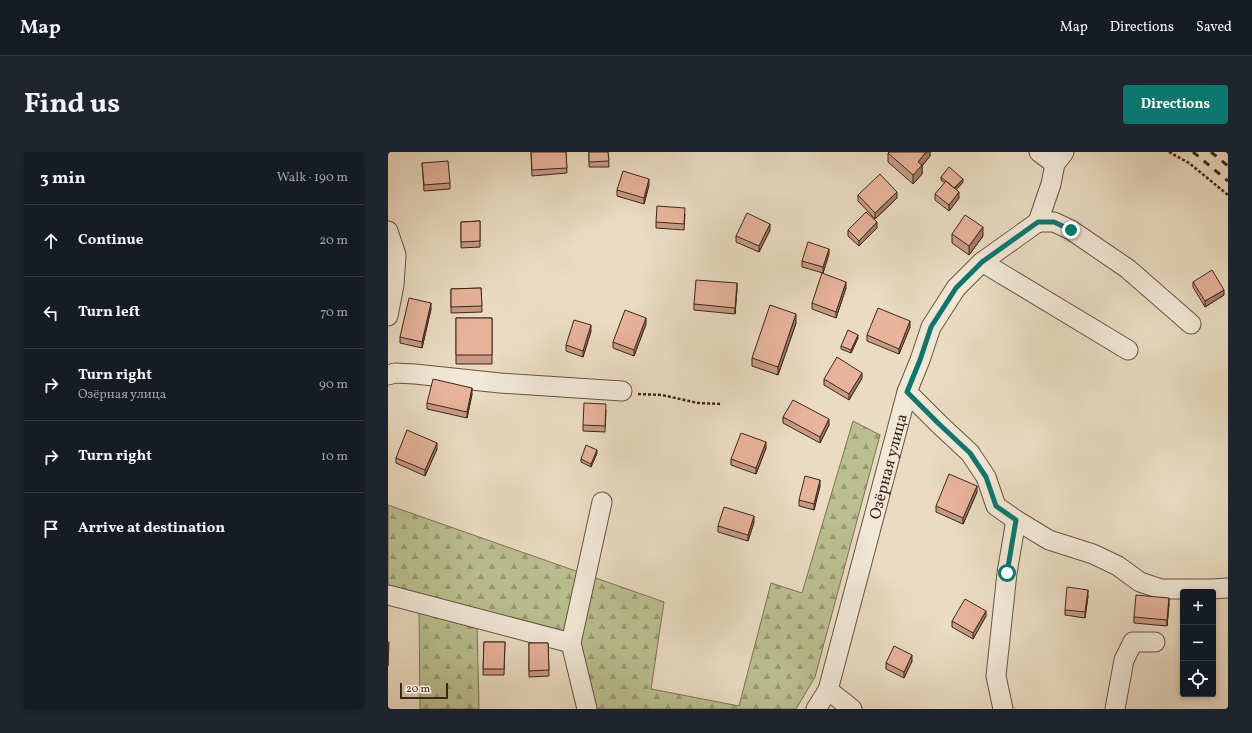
<!DOCTYPE html>
<html lang="en">
<head>
<meta charset="utf-8">
<style>
	body { margin:0; font-family:Vollkorn,serif; background:#20242c; color:#f1f3f6 }
	.controls { position:absolute; right:12px; bottom:12px; display:grid; overflow:hidden; border-radius:4px; box-shadow:0 2px 6px #0003 }
	.controls button { width:36px; height:36px; display:grid; place-items:center; padding:0; border:0; border-bottom:1px solid #363941; background:#171b24; color:#f1f3f6; font:20px sans-serif }
	.scale { position:absolute; left:12px; bottom:10px; width:48px; box-sizing:border-box; padding-left:4px; border:2px solid #3d2719; border-top:0; font-size:11px; line-height:14px; white-space:nowrap; color:#3d2719; -webkit-text-stroke:3px #f1e8d7; paint-order:stroke }
	.stop { position:absolute; width:12px; height:12px; margin:-9px; border:3px solid #0f766e; border-radius:50%; background:#fff }
	.stop.end { background:#0f766e; border-color:#fff; box-shadow:0 1px 4px #0008 }
	.list { margin:0; padding:0; list-style:none }
	h2 { display:flex; justify-content:space-between; align-items:center; height:52px; margin:0; padding:0 16px; font-size:17px }
	h2 small { font-size:13px; font-weight:400; color:#9ea1a6 }
	.list li { display:grid; grid-template-columns:26px 1fr auto; gap:12px; align-items:center; box-sizing:border-box; height:72px; padding:0 16px; border-top:1px solid #363941 }
	.list b { display:block; font-size:15px; white-space:nowrap }
	.list p { margin:0; font-size:13px; white-space:nowrap; color:#9ea1a6 }
	.list em { font-size:13px; font-style:normal; color:#9ea1a6 }
	.icon { flex:none; width:22px; height:22px; fill:none; stroke:currentColor; stroke-width:2; stroke-linecap:round; stroke-linejoin:round }
	.map { position:relative; flex:none; width:840px; height:557px; overflow:hidden; border-radius:4px }
	header { display:flex; align-items:center; gap:24px; box-sizing:border-box; height:56px; padding:0 20px; background:#171b24; border-bottom:1px solid #363941 }
	header strong { font-size:19px }
	nav { display:flex; gap:22px; margin-inline-start:auto; font-size:14px }
	.intro { display:flex; align-items:center; justify-content:space-between; box-sizing:border-box; height:96px; padding:0 24px }
	h1 { margin:0; font-size:28px }
	.button { padding:10px 18px; border-radius:4px; background:#0f766e; color:#fff; font-size:14px; font-weight:700 }
	main { display:flex; gap:24px; padding:0 24px }
	aside { flex:1; background:#171b24; border-radius:4px; box-shadow:0 2px 6px #0003 }
	.map>svg:first-child { display:block }
	.forest { fill:url(#forest-firs); stroke:#7c7354 }
	.lines { fill:none; stroke-linecap:round; stroke-linejoin:round }
	.minor-casing { stroke:#685443; stroke-width:21 }
	.path { stroke:#3d2719; stroke-width:2.5; stroke-dasharray:3 2; stroke-linecap:butt }
	.minor { stroke:#f1e8d7; stroke-width:19 }
	.rail { stroke:#3d2719; stroke-width:3; stroke-dasharray:7 7; stroke-linecap:butt }
	.wall { fill:#c79a85; stroke:#3d2719 }
	.shaded-wall { fill:#a27d6c; stroke:#3d2719 }
	.building { fill:#e7b39b; stroke:#3d2719 }
	.route { stroke:#0f766e; stroke-width:5 }
	.labels { text-anchor:middle; stroke-width:4; stroke-linejoin:round; paint-order:stroke }
	.street-label { font-size:16px; fill:#3d2719; stroke:#f1e8d7 }
</style>
</head>
<body>
<header>
<strong>Map</strong>
<nav><a>Map</a><a>Directions</a><a>Saved</a></nav>
</header>
<div class="intro"><h1>Find us</h1><a class="button">Directions</a></div>
<main>
<aside>
<h2>3 min<small>Walk · 190 m</small></h2>
<ul class="list">
<li><svg class="icon" aria-label="ahead" viewBox="0 0 24 24"><path d="M12 20V5M6 11l6-6 6 6"/></svg><div><b>Continue</b></div><em>20 m</em></li>
<li><svg class="icon" aria-label="left" viewBox="0 0 24 24"><path d="M17 20v-9H6M10 6l-5 5 5 5"/></svg><div><b>Turn left</b></div><em>70 m</em></li>
<li><svg class="icon" aria-label="right" viewBox="0 0 24 24"><path d="M7 20v-9h11M14 6l5 5-5 5"/></svg><div><b>Turn right</b><p>Озёрная улица</p></div><em>90 m</em></li>
<li><svg class="icon" aria-label="right" viewBox="0 0 24 24"><path d="M7 20v-9h11M14 6l5 5-5 5"/></svg><div><b>Turn right</b></div><em>10 m</em></li>
<li><svg class="icon" aria-label="arrive" viewBox="0 0 24 24"><path d="M6 21V4h12l-3 4 3 4H6"/></svg><div><b>Arrive at destination</b></div></li>
</ul>
</aside>
<div class="map">
<svg width="840" height="557" viewBox="0 0 840 557">
	<defs>
		<pattern id="forest-firs" width="22" height="20" patternUnits="userSpaceOnUse"><rect width="22" height="20" fill="#babf90"/><path d="M5 1l3.5 6h-7zM16 11l3.5 6h-7z" fill="#989b75"/></pattern>
	</defs>
	<rect width="100%" height="100%" fill="#eadbc2"/>
	<filter id="stains"><feTurbulence type="fractalNoise" baseFrequency=".005" numOctaves="4"/><feColorMatrix values="0 0 0 0 .2 0 0 0 0 .09 0 0 0 0 .02 0 0 0 .5 -.17"/></filter>
	<radialGradient id="worn" r=".72"><stop offset=".6" stop-color="#630" stop-opacity="0"/><stop offset="1" stop-color="#630" stop-opacity=".3"/></radialGradient>
	<path class="forest" d="M465 269 492 283 427 525 408 557H207L185 484 0 438V353L276 450 263 537 351 554 383 431 414 441Z
		M31 457 89 473 91 557H32Z"/>
	<g class="lines">
		<g class="minor-casing">
			<g id="minor">
				<path d="M651 0 667 12"/>
				<path d="M650 70H666L683 78 740 117 803 172"/>
				<path d="M0 79 8 103 6 133 0 164"/>
				<path d="M594 110 740 198"/>
				<path d="M0 223 7 221 27 222 112 231 234 239"/>
				<path d="M519 240 550 271 582 301 598 325 608 354 628 368 661 388 705 402 730 414 752 430 773 437H824L840 436"/>
				<path d="M0 443 183 491 199 557"/>
				<path d="M183 491 214 350"/>
				<path d="M440 538 464 557"/>
				<path id="s1" d="M428 557 440 538 519 240 532 208 543 175 568 136 594 110 650 70 663 32 667 12 676 0"/>
				<path d="M615 557 608 524 619 421 628 368"/>
				<path d="M727 557 736 508 745 490H767"/>
			</g>
		</g>
		<path class="path" d="M781 0 801 11 840 43
			M250 242 274 243 310 251 334 252"/>
		<use href="#minor" class="minor"/>
		<path class="rail" d="M805 0 840 29
			M823 0 840 14"/>
	</g>
	<path class="wall" d="M143 0H178L179 21 144 24Z
		M201 0H220L221 15H201Z
		M542 0V4L534 14V22L525 32 500 10V1Z
		M34 11 62 31V37L36 39Z
		M553 25 575 30 568 38 571 46 561 59 547 48V42L557 31 553 28Z
		M261 33 256 52 229 44V38Z
		M470 43 509 46 487 67 470 49Z
		M297 62 296 78 268 76V70Z
		M92 69V95L73 96V70Z
		M489 76 471 94 460 84V78Z
		M382 78 371 100 348 90V84Z
		M564 82 595 84 581 103 564 91Z
		M441 102 435 121 414 115V109Z
		M805 130 836 143 817 155 805 135Z
		M93 136 94 160 63 161V137Z
		M458 136 448 166 424 157V151Z
		M349 137 347 162 306 158V152Z
		M43 157 34 196 12 191V185Z
		M68 166H104V212H68Z
		M408 171 390 223 364 214V206Z
		M258 172 246 204 225 196V190Z
		M522 175 511 202 479 189V183Z
		M203 179 195 205 178 199V193Z
		M470 186 463 201 453 197V194Z
		M474 226 461 248 436 233V227Z
		M84 242 79 266 39 257V251Z
		M218 258 217 280 195 279V273Z
		M395 265 441 273 432 291 395 271Z
		M378 296 368 322 343 313V307Z
		M49 297 37 324 8 311V306Z
		M209 301 203 315 193 310V307Z
		M432 334 426 358 411 354V348Z
		M589 340 575 372 548 360V354Z
		M366 370 360 389 330 380V374Z
		M700 444 697 466 677 463V458Z
		M781 452 779 474 746 471V465Z
		M598 464 585 487 564 475V469Z
		M96 490H117L116 523H95Z
		M141 491H160L161 524 141 525Z
		M524 509 516 526 498 517V511Z"/>
	<path class="shaded-wall" d="M538 0H542V4L534 14V22L525 32V23L530 10Z
		M261 27V33L256 52V46Z
		M575 27V30L566 40V37Z
		M509 40V46L487 67V61Z
		M571 40V46L561 59V53Z
		M489 70V76L471 94V89Z
		M382 72V78L371 100V94Z
		M595 75V84L581 103V94Z
		M441 97V102L435 121V115Z
		M458 130V136L448 166V160Z
		M349 131V137L347 162V156Z
		M836 138V143L817 155V149Z
		M43 151V157L34 196V190Z
		M408 162V171L390 223V215Z
		M258 166V172L246 204V198Z
		M522 169V175L511 202V197Z
		M203 173V179L195 205V199Z
		M470 183V186L463 201V198Z
		M474 221V226L461 248V242Z
		M84 236V242L79 266V260Z
		M441 267V273L432 291V285Z
		M378 290V296L368 322V316Z
		M49 291V297L37 324V318Z
		M209 298V301L203 315V312Z
		M432 328V334L426 358V352Z
		M589 334V340L575 372V366Z
		M366 364V370L360 389V383Z
		M700 438V444L697 466V460Z
		M781 446V452L779 474V468Z
		M598 459V464L585 487V481Z
		M524 503V509L516 526V520Z"/>
	<path class="building" d="M143 0H178L179 16 144 18Z
		M201 0H220L221 9 201 10Z
		M501 0H538L530 10 534 13 525 23 500 1Z
		M60 9 62 31 36 33 34 11Z
		M561 15 575 27 566 36 553 25Z
		M235 19 261 27 256 46 229 38Z
		M492 22 509 40 487 61 470 43Z
		M558 29 571 40 561 53 547 42Z
		M269 54 297 56 296 72 268 70Z
		M478 60 489 70 471 89 460 78Z
		M359 61 382 72 371 94 348 84Z
		M577 63 595 75 581 94 564 82Z
		M92 69V89L73 90V70Z
		M420 90 441 97 435 115 414 109Z
		M824 118 836 138 817 149 805 130Z
		M434 121 458 130 448 160 424 151Z
		M308 128 349 131 347 156 306 152Z
		M93 136 94 154 63 155V137Z
		M21 146 43 151 34 190 12 185Z
		M382 153 408 162 390 215 364 206Z
		M490 156 522 169 511 197 479 183Z
		M237 158 258 166 246 198 225 190Z
		M68 166H104V203H68Z
		M186 168 203 173 195 199 178 193Z
		M460 178 470 183 463 198 453 194Z
		M449 205 474 221 461 242 436 227Z
		M45 227 84 236 79 260 39 251Z
		M405 248 441 267 432 285 395 265Z
		M196 251 218 252 217 274 195 273Z
		M19 278 49 291 37 318 8 306Z
		M353 281 378 290 368 316 343 307Z
		M198 293 209 298 203 312 193 307Z
		M561 322 589 334 575 366 548 354Z
		M417 324 432 328 426 352 411 348Z
		M336 355 366 364 360 383 330 374Z
		M679 435 700 438 697 460 677 458Z
		M748 443 781 446 779 468 746 465Z
		M577 447 598 459 585 481 564 469Z
		M0 490H1L0 514Z
		M96 490H117L116 517H95Z
		M141 491H160L161 518 141 519Z
		M506 494 524 503 516 520 498 511Z"/>
	<g class="lines">
		<path class="route" d="M619 421 628 368 608 354 598 325 582 301 550 271 519 240 532 208 543 175 568 136 594 110 650 70H666L683 78"/>
	</g>
	<g class="labels">
		<g class="street-label">
			<text dy="6" stroke="none"><textPath href="#s1" startOffset="254">Озёрная улица</textPath></text>
		</g>
	</g>
	<rect width="100%" height="100%" filter="url(#stains)"/>
	<rect width="100%" height="100%" fill="url(#worn)"/>
</svg>
<div class="controls">
<button>+</button>
<button>−</button>
<button><svg class="icon" aria-label="locate" viewBox="0 0 24 24"><circle cx="12" cy="12" r="6"/><path d="M12 2v4M12 18v4M2 12h4M18 12h4"/></svg></button>
</div>
<div class="scale">20 m</div>
<div class="stop" style="left:619px;top:421px"></div>
<div class="stop end" style="left:683px;top:78px"></div>
</div>
</main>
</body>
</html>
